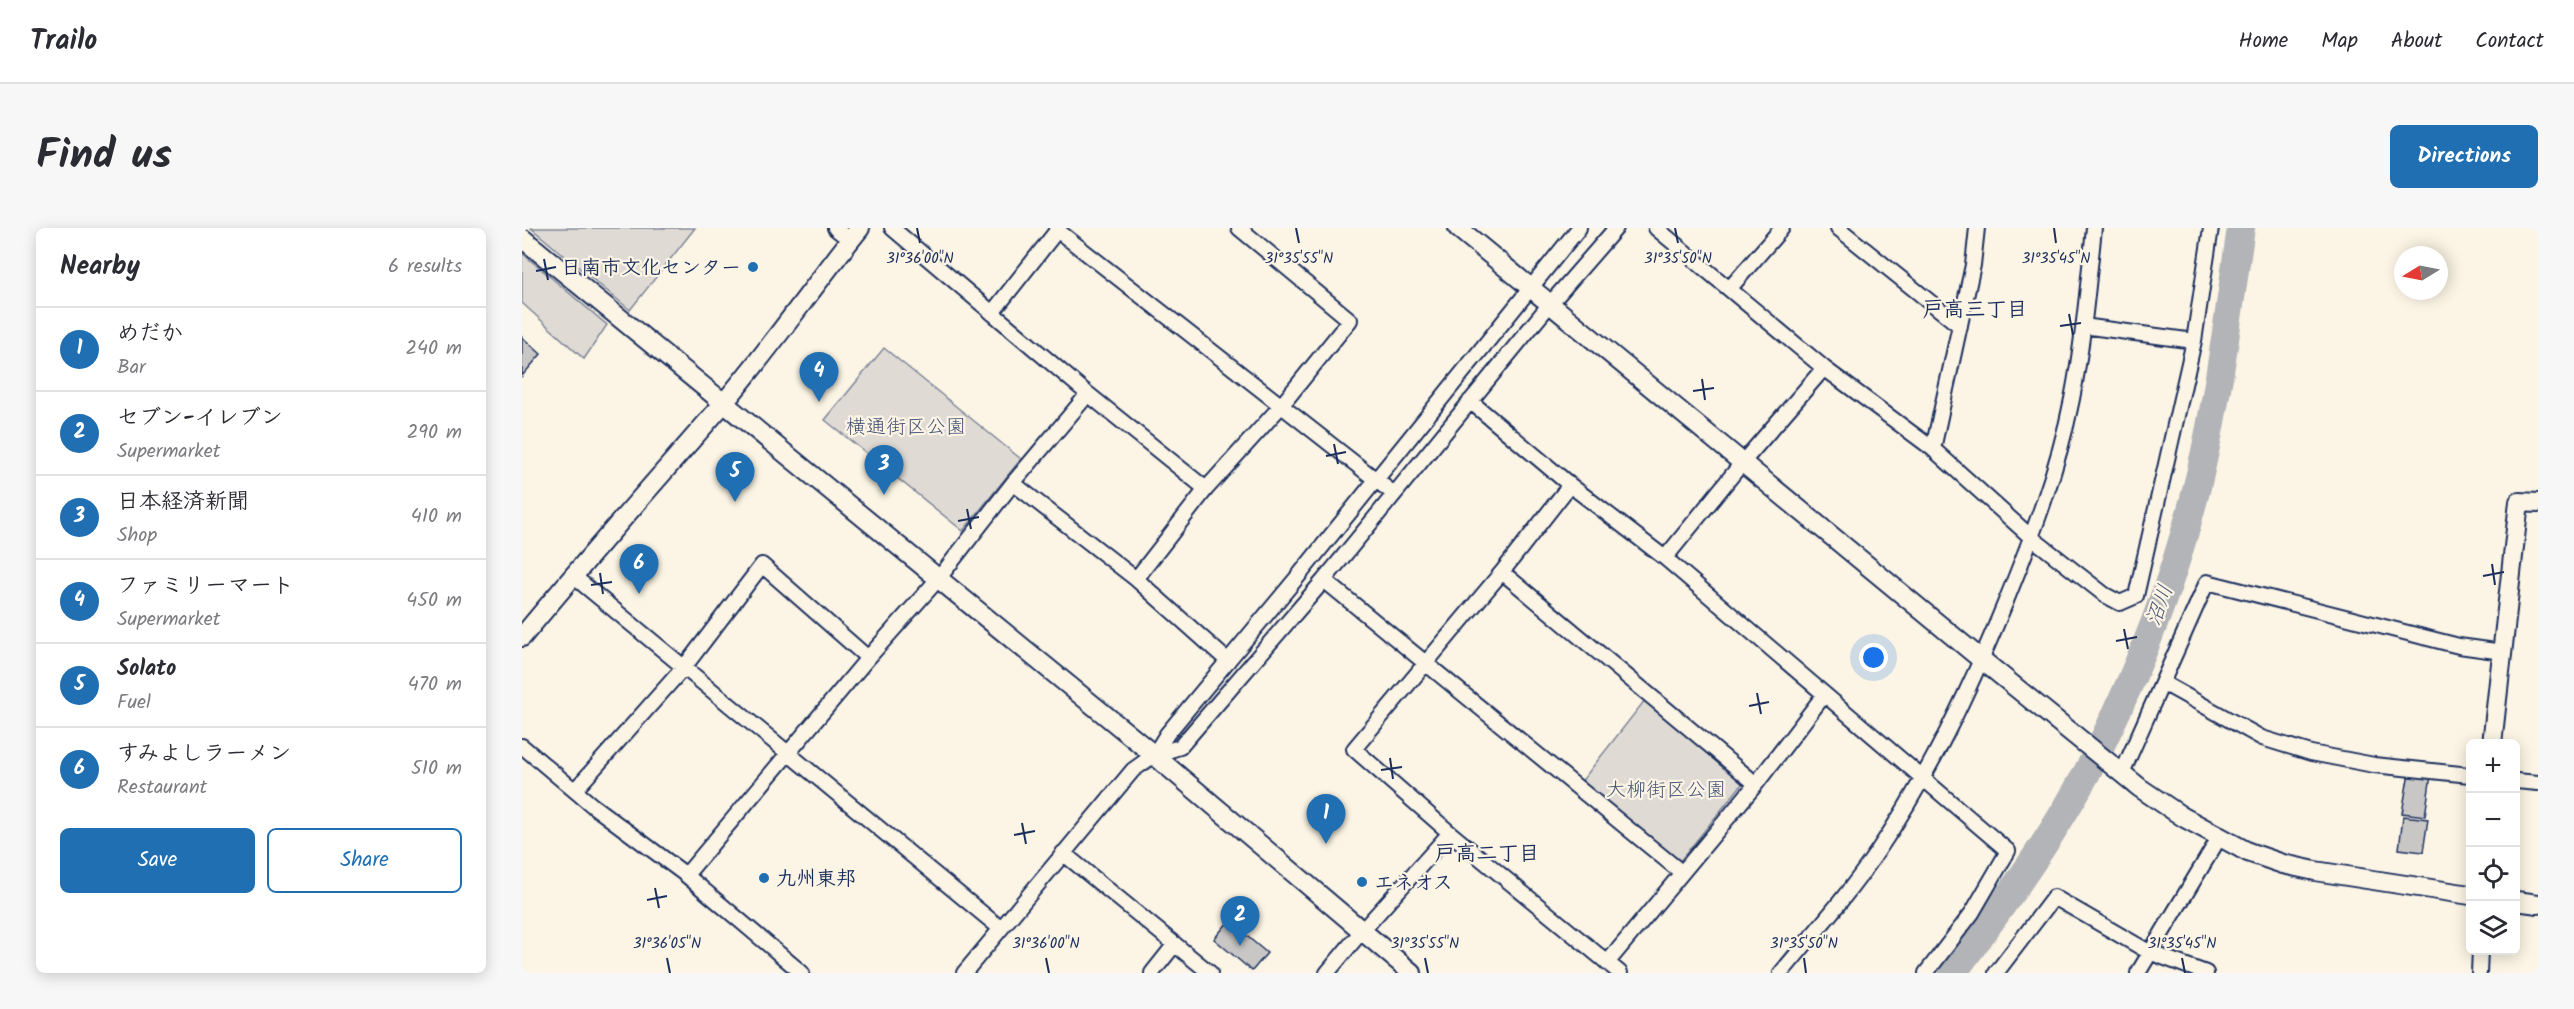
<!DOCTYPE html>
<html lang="en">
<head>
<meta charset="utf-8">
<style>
	body { margin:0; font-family:Kalam,"Klee One",sans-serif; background:#f7f7f7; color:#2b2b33 }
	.controls { position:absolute; right:18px; bottom:18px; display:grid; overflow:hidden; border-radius:9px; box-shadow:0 3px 15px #0003 }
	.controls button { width:54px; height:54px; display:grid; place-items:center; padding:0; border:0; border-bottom:2px solid #e1e1e2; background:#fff; color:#2b2b33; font:30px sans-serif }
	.compass { position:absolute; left:1872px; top:18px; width:54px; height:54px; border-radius:50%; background:#fff; box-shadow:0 3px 15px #0003; rotate:260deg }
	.you { position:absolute; left:1352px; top:430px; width:21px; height:21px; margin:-15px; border:4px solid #fff; border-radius:50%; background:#1a73e8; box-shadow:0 0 0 9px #1a73e833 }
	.badge { display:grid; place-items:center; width:39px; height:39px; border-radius:50%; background:#1f6fb2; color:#fff; font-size:20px; font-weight:700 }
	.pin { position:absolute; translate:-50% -50px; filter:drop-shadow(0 2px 3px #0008) }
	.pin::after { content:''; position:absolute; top:32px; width:21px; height:18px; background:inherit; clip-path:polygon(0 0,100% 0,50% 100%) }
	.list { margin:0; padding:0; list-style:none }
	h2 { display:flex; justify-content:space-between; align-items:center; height:78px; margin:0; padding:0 24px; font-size:26px }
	h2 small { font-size:20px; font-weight:400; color:#7c7c81 }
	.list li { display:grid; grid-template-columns:39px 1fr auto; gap:18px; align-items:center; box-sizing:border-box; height:84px; padding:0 24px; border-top:2px solid #e1e1e2 }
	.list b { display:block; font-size:22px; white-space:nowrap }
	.list p { margin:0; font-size:20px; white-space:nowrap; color:#7c7c81 }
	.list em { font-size:20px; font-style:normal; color:#7c7c81 }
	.actions { display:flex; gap:12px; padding:18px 24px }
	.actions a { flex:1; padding:14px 0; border:2px solid #1f6fb2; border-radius:9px; text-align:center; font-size:21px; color:#1f6fb2 }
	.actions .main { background:#1f6fb2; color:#fff }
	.icon { flex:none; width:33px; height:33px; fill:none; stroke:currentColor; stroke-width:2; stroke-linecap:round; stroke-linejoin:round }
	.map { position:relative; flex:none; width:2016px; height:745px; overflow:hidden; border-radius:9px }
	header { display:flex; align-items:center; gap:36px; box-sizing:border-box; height:84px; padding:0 30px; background:#fff; border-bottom:2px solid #e1e1e2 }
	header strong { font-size:28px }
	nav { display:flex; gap:33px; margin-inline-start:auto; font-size:21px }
	.intro { display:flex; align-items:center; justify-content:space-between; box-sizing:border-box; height:144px; padding:0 36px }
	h1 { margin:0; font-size:42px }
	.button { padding:15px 27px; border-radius:9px; background:#1f6fb2; color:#fff; font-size:21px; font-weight:700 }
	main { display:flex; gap:36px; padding:0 36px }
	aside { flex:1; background:#fff; border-radius:9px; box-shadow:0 3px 15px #0003 }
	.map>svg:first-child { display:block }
	.green { fill:#dfdbd4; stroke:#7d8599; stroke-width:1.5 }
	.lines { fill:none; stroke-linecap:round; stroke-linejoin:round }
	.river { stroke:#b2b4b8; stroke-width:28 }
	.building { fill:#c8c7c6; stroke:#1b2f5e; stroke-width:1.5 }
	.street-casing { stroke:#1b2f5e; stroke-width:18 }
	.secondary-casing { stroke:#1b2f5e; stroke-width:22 }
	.street { stroke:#fcf5e5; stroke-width:14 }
	.secondary { stroke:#fcf5e5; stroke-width:18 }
	.ticks { fill:none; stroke:#1b2f5e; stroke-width:2 }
	.poi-dot { fill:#1f6fb2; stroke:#fcf5e5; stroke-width:2 }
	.labels { text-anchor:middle; stroke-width:4.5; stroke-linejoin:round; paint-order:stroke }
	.poi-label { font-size:20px; font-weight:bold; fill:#1b2f5e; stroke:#fcf5e5; text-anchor:start }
	.park-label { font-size:20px; fill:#425176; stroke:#fcf5e5 }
	.neighbourhood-label { font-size:21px; font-weight:bold; fill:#1b2f5e; stroke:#fcf5e5 }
	.water-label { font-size:21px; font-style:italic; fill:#485779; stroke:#fcf5e5 }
	.ticks-label { font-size:15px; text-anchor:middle; fill:#1b2f5e; stroke:#fcf5e5; stroke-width:4.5; stroke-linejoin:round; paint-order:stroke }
</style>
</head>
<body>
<header>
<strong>Trailo</strong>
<nav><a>Home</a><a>Map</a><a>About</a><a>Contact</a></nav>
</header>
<div class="intro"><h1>Find us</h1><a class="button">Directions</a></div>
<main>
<aside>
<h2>Nearby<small>6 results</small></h2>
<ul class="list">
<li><span class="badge">1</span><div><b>めだか</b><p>Bar</p></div><em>240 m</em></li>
<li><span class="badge">2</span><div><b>セブン-イレブン</b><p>Supermarket</p></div><em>290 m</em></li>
<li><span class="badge">3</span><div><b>日本経済新聞</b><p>Shop</p></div><em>410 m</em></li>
<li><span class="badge">4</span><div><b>ファミリーマート</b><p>Supermarket</p></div><em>450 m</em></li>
<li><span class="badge">5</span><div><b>Solato</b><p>Fuel</p></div><em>470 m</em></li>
<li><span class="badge">6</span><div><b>すみよしラーメン</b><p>Restaurant</p></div><em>510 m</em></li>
</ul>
<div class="actions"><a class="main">Save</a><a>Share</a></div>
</aside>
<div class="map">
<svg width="2016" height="745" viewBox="0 0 2016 745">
	<rect width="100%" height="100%" fill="#fcf5e5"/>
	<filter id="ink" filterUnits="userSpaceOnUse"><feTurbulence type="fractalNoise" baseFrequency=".0167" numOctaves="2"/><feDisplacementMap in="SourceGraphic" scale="12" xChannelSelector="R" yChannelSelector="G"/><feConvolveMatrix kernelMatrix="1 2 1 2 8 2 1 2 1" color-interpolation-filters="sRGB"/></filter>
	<g filter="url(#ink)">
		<path class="green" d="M9 0H173L108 82Z
			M0 25 85 97 62 131 0 75Z
			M362 120 499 231 441 303 303 192Z
			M1123 472 1221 555 1153 639 1055 559Z"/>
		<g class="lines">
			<path class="river" d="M1431 745C1485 671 1541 596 1581 513 1622 429 1657 337 1678 246 1697 165 1707 82 1719 0"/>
		</g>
		<path class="building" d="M0 109 19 126 0 148Z
			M1887 544 1909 547 1903 588 1880 585Z
			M1881 588 1906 591 1901 624 1877 621Z
			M707 693 745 725 730 743 692 711Z"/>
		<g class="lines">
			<g class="street-casing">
				<path id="street" d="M313 0 328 12
					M370 0 566 166 684 261
					M1134 0 1302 140 1411 221 1510 310 1583 367 1598 375 1614 368 1672 113 1689 0
					M1316 0 1438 98
					M535 2 872 266
					M1208 60 1260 0
					M470 85 537 0
					M1561 98 1672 113
					M948 173 1048 257 1143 330 1486 623 1450 685 1404 745
					M1411 221 1451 37 1455 0
					M491 255 614 351 706 433
					M1048 257 980 344 832 521 928 605 1098 745
					M1143 330 1220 235 1302 140
					M980 344 1234 556
					M50 347 478 700
					M614 351 684 261 759 178 828 92 717 0
					M802 352 1159 644
					M1641 455 1740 510 1789 525 1852 537 1948 547
					M0 518 71 578 164 647 280 745
					M632 527 645 506 778 346 1057 0
					M1600 545 1685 354 1937 418 1981 424
					M1994 553 2016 555
					M53 562 163 438 240 337 346 430
					M541 625 688 745
					M164 647 346 430 417 350 491 255 566 166
					M1085 735 1234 556 1302 467
					M442 745 611 542 632 527 658 519 802 352 1028 76 1094 0
					M630 745 653 716
					M805 745 839 704 928 605
					M1259 745C1292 705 1326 667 1355 624 1407 548 1447 463 1482 378 1509 312 1536 242 1550 171 1561 115 1566 57 1572 0
					M1474 745 1532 669 1627 724 1684 745
					M1616 745 1697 610
					M1957 745 1958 722"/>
			</g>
			<g class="secondary-casing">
				<path id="secondary" d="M936 0 1460 432 1618 560 1661 589 1726 624 1761 636 1793 643 1948 667
					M0 10 632 527 890 745
					M0 409C65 330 133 254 200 177 249 120 291 58 338 0
					M1970 516 1997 274 2016 275
					M1994 673 2016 676"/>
			</g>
			<use href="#street" class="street"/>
			<use href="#secondary" class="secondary"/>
		</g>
	</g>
	<path class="ticks" d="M395 0 398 15M774 0 777 15M1153 0 1156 15M1532 0 1534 15M22 31 26 52M14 43 34 39M1547 86 1551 107M1538 98 1559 95M1180 151 1183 172M1171 163 1192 160M812 216 816 236M804 228 824 224M445 281 449 301M436 293 457 289M1970 336 1973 357M78 345 81 366M1961 348 1982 344M69 357 90 354M1602 401 1606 421M1594 413 1615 409M1235 465 1239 486M1227 478 1247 474M868 530 871 551M859 542 880 539M500 595 504 616M492 607 513 603M133 660 137 680M125 672 145 668M145 730 148 745M524 730 527 745M903 730 906 745M1282 730 1284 745M1660 730 1663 745"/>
	<g class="poi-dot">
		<circle cx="231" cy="39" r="6"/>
		<circle cx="242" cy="650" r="6"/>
		<circle cx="840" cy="654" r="6"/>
	</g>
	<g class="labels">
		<g class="poi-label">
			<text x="219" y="46" text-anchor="end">日南市文化センター</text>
			<text x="254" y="657">九州東邦</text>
			<text x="852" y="661">エネオス</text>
		</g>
		<g class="park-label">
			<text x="384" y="205">横通街区公園</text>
			<text x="1144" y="568">大柳街区公園</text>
		</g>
		<g class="neighbourhood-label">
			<text x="1453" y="88">戸高三丁目</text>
			<text x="965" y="632">戸高二丁目</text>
		</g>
		<g class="water-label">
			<text transform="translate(1637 377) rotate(-70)" y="7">沼川</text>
		</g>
	</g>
	<g class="ticks-label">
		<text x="398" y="35">31°36'00"N</text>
		<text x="777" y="35">31°35'55"N</text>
		<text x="1156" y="35">31°35'50"N</text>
		<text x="1534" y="35">31°35'45"N</text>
		<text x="145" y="720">31°36'05"N</text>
		<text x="524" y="720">31°36'00"N</text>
		<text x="903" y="720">31°35'55"N</text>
		<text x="1282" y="720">31°35'50"N</text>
		<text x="1660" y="720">31°35'45"N</text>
	</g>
</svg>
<div class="controls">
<button>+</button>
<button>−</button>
<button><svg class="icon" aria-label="locate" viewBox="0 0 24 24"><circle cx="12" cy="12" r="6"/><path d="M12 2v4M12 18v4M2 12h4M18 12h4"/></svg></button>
<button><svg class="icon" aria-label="layers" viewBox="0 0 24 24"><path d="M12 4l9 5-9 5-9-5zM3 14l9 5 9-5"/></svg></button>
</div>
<svg class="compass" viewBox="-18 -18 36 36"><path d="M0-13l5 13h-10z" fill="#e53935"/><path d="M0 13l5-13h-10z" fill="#7c7c81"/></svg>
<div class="you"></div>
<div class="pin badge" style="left:804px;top:616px">1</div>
<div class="pin badge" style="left:718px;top:718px">2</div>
<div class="pin badge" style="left:362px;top:267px">3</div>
<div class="pin badge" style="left:297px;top:174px">4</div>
<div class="pin badge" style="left:213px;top:274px">5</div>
<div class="pin badge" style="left:117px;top:366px">6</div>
</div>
</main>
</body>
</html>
